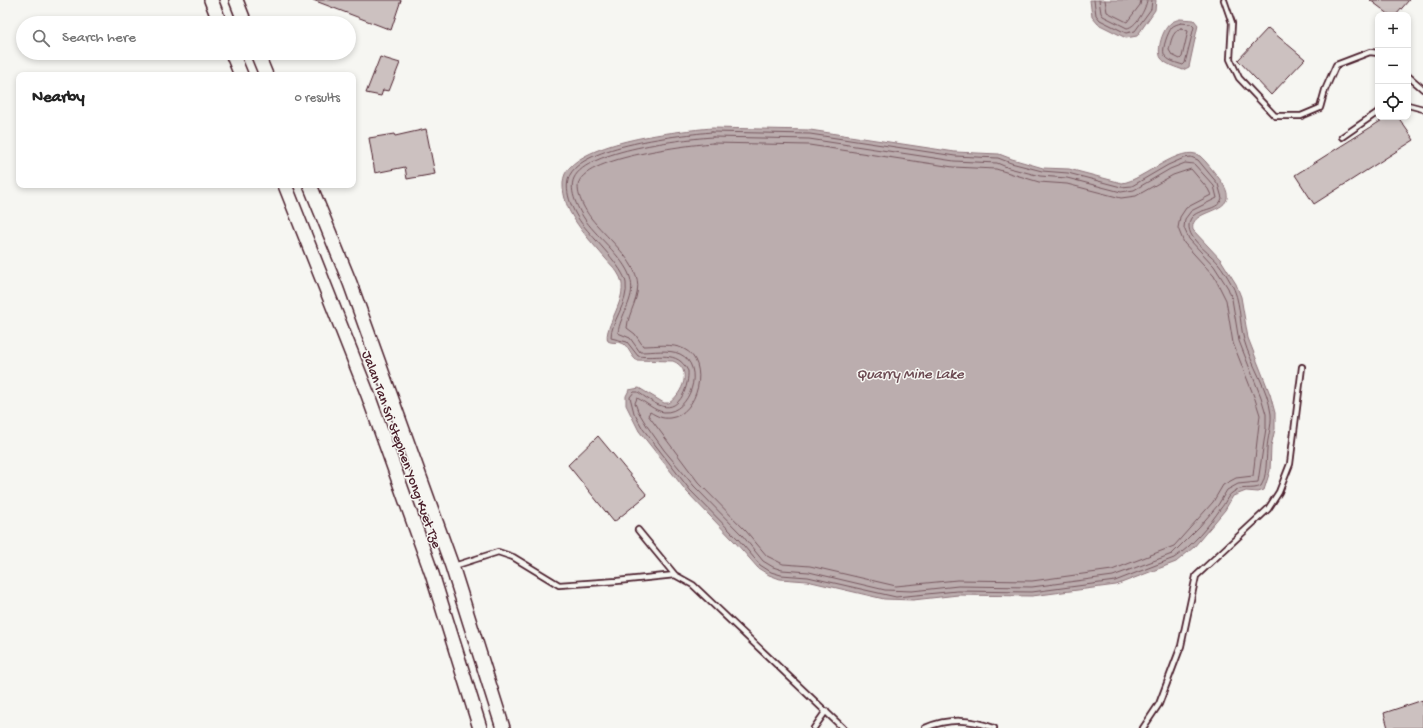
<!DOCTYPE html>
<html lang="en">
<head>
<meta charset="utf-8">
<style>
	body { margin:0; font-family:"Gochi Hand",sans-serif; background:#f6f6f6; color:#222 }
	.controls { position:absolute; right:12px; top:12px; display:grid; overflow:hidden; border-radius:8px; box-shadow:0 2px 6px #0003 }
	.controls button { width:36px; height:36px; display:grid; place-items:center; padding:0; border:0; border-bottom:1px solid #e0e0e0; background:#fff; color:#222; font:20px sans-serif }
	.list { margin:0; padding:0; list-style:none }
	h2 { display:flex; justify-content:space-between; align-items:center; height:52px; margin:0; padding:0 16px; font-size:17px }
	h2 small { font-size:13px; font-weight:400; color:#767676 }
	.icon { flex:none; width:22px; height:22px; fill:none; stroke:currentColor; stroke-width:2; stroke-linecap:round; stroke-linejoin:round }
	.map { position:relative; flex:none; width:1423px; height:728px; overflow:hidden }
	.search { position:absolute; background:#fff; box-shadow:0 2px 6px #0003; left:16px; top:16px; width:340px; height:44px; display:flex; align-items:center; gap:10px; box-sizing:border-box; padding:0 14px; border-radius:22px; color:#767676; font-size:15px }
	.panel { position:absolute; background:#fff; box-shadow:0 2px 6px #0003; left:16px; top:72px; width:340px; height:116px; border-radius:8px }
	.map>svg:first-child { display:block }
	.water { fill:#bbadae; stroke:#8e747a }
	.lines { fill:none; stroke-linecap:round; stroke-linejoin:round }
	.shore { stroke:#77585f; stroke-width:1 }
	.building { fill:#ccc1c0; stroke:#4a1f2b }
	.lane-casing { stroke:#4a1f2b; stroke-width:8 }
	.secondary-casing { stroke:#4a1f2b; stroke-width:16 }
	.lane { stroke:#f6f6f2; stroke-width:4.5 }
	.secondary { stroke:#f6f6f2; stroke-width:13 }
	.labels { text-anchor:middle; stroke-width:3; stroke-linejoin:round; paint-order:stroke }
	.street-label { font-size:14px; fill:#4a1f2b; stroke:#f6f6f2 }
	.water-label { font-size:15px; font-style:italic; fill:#6c4a52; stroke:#f6f6f2 }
</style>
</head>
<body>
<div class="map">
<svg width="1423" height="728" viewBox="0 0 1423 728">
	<rect width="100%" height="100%" fill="#f6f6f2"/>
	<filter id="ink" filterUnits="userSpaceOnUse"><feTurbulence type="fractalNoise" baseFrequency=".025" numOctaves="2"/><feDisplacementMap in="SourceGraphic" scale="8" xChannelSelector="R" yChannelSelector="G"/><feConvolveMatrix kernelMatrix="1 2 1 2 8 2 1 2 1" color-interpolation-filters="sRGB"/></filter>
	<g filter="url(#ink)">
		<path class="water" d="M1090 0H1156L1155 10 1137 36 1126 38 1098 24 1092 17Z
			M1180 19 1194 20 1198 25 1189 67 1183 70C1176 67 1166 65 1161 58 1156 50 1163 28 1171 23 1173 21 1177 20 1180 19Z
			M712 128 810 130 955 152 999 154 1012 159 1043 168 1069 169 1122 183C1142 181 1181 143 1200 156 1207 162 1213 171 1218 177 1250 217 1188 205 1193 230L1221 260 1236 284 1241 297 1248 338 1270 394 1275 413V429L1271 446 1270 471 1264 490 1258 492 1246 491 1233 496 1225 510 1194 547 1176 562 1116 585 1032 596 958 595 913 600 884 599 807 581 780 579 769 575 758 568 735 542 687 492 639 431 626 405V396L629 390 639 388 664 403H669C683 393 693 369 673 361L636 360C631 356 629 348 624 344 619 341 613 344 608 341 602 328 630 298 620 277 617 270 610 264 605 258 593 244 579 229 570 212 565 202 560 185 565 174 582 141 678 131 712 128Z"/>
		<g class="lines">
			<path class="shore" d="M1094 0 1096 15 1100 20 1126 33 1135 31 1151 9 1152 0
				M1099 0 1101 13 1103 16 1127 28C1136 27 1146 9 1147 0
				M1105 0 1107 12 1127 22 1140 5 1141 0
				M1181 23 1191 24 1194 27 1185 63 1183 65C1177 63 1167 61 1164 54 1162 48 1168 32 1172 27 1174 25 1178 24 1181 23Z
				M1181 28 1188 31 1182 57 1180 59 1172 55 1169 50C1171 41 1172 32 1181 28Z
				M712 132 810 134 955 156 998 158 1011 163 1042 171 1068 173 1121 187 1132 186 1168 165 1184 158 1191 157 1198 160 1218 184 1222 198C1218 214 1190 206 1189 225 1188 240 1210 253 1218 263 1223 269 1227 276 1231 283 1241 300 1239 321 1244 340 1251 365 1268 388 1271 414 1272 427 1267 438 1267 450 1266 462 1267 476 1261 486 1252 491 1241 485 1232 493 1227 496 1225 504 1221 508 1209 526 1192 546 1174 558L1115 581 1032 592 957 591 896 597 808 577 781 575 771 572 760 565 738 539 690 490 643 429 634 413 630 397 634 392H638C645 397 654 404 662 406 681 412 689 384 688 371 677 349 658 359 638 356L627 342 611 338C610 323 629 303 626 283 624 268 593 238 583 225 574 214 563 192 569 177 581 145 681 135 712 132Z
				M713 137 809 139 954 161 997 163 1009 168 1040 176 1067 178 1121 192 1134 190 1170 169 1185 163 1194 164 1214 186 1217 198 1191 211 1185 219 1184 228 1189 239 1214 266 1228 288 1232 299 1239 341 1261 397 1266 414V428L1258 482 1238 484 1227 490 1218 505 1199 527 1172 554 1113 576 1032 587 958 586 912 591 885 590 809 572 782 570 773 567 763 561 742 535 694 486 664 450 647 426 638 411 635 403 637 398C646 402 654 411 664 412 690 414 706 366 680 354 669 349 653 352 640 352L630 338 618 333C620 315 635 300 631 281 627 260 598 238 586 221 579 211 568 191 574 178 587 150 683 139 713 137Z
				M713 143 809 145 953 167 996 169 1039 182 1067 184 1121 198 1136 196 1173 175 1191 169 1208 189 1211 195 1186 208 1180 217 1178 228 1184 243 1214 276 1226 300 1233 343 1255 399 1260 415 1253 476 1236 478 1223 485 1213 502 1174 546 1112 570 1032 581 957 580 896 586 810 566 783 564 767 556 746 531 698 482 648 415 650 412C657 416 662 419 670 418 698 415 711 362 684 349 672 343 656 346 643 346L635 334 627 328C628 312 641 297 637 279 632 257 605 236 591 218 585 210 575 193 579 182 588 157 688 145 713 143Z"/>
		</g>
		<path class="building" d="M313 0H401L391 30Z
			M1370 0H1409L1396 15H1390Z
			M1268 28 1305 59 1271 95 1238 60Z
			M380 57 400 63 389 91 383 90 381 96 366 93Z
			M1387 117H1398L1414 140 1314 204 1295 175Z
			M426 129 435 174 407 179 405 167 375 173 369 138 394 134 395 136Z
			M598 436 647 495 614 522 568 465Z
			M1423 700V728H1388L1384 713Z"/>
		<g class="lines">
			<g class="lane-casing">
				<path id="lane" d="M1224 0 1232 23 1230 59 1239 78 1275 116H1301L1320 108 1325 90 1336 65 1370 52 1378 53
					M1408 76 1423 89
					M1408 105 1423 109
					M1342 137 1378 112
					M638 530 675 575
					M454 566 498 552 513 557 559 585 617 581 675 575 693 585 843 728
					M814 728 826 711
					M925 728C949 718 970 719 994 728
					M1143 728 1159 704 1181 646 1196 576 1268 509 1279 492 1290 464 1302 367"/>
			</g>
			<g class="secondary-casing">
				<path id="secondary" d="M211 0 220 23
					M236 0 245 23
					M232 53 241 75
					M257 53 266 75
					M285 185 368 395 432 574 480 728
					M310 185 350 283 452 566 503 728"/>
			</g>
			<use href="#lane" class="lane"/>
			<use href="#secondary" class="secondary"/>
		</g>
	</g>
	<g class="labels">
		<g class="street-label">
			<text transform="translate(403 449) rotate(70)" y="5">Jalan Tan Sri Stephen Yong Kuet Tze</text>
		</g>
		<g class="water-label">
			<text x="910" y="378">Quarry Mine Lake</text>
		</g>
	</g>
</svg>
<div class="controls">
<button>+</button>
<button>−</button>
<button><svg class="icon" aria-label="locate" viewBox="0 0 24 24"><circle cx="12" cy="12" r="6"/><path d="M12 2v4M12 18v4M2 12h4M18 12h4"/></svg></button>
</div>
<div class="search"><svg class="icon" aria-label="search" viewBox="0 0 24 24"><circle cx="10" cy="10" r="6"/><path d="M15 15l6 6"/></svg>Search here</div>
<section class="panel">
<h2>Nearby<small>0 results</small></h2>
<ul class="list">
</ul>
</section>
</div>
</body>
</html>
